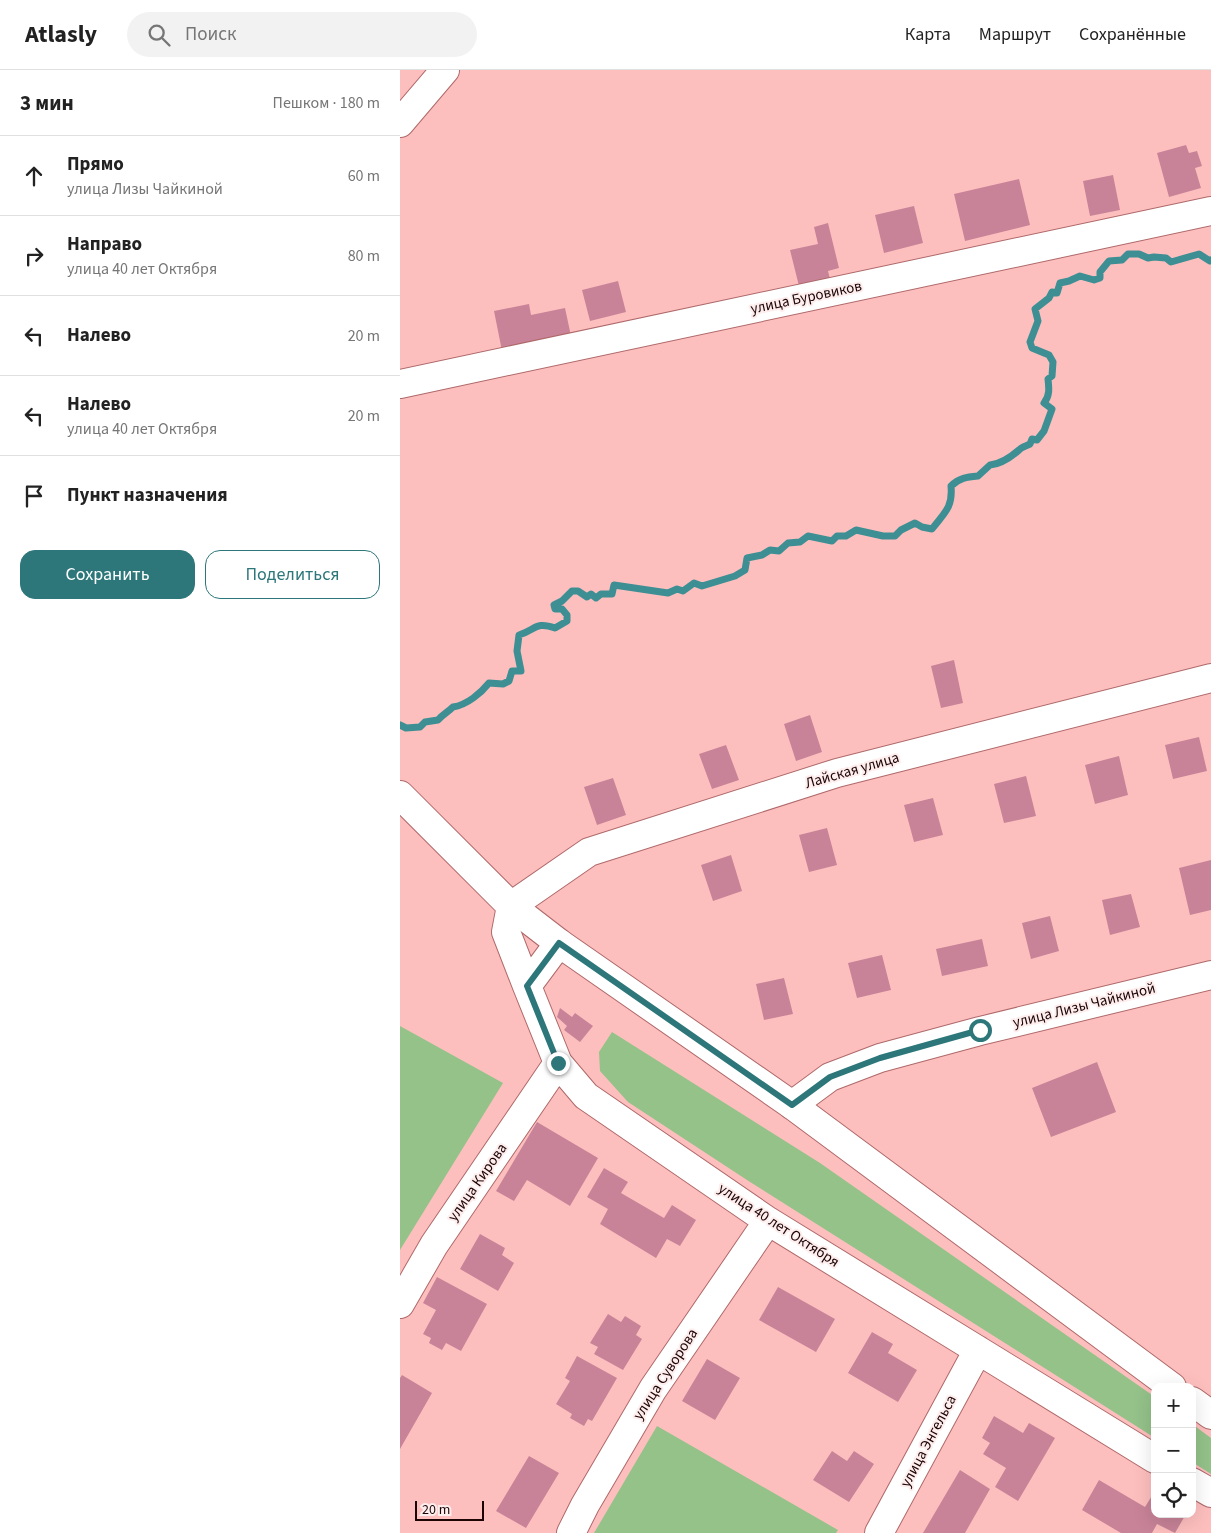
<!DOCTYPE html>
<html lang="ru">
<head>
<meta charset="utf-8">
<style>
	body { margin:0; font-family:"Source Sans 3",sans-serif; background:#f2f2f2; color:#222 }
	.controls { position:absolute; right:15px; bottom:15px; display:grid; overflow:hidden; border-radius:10px; box-shadow:0 5px 20px #0002 }
	.controls button { width:45px; height:45px; display:grid; place-items:center; padding:0; border:0; border-bottom:1px solid #e0e0e0; background:#fff; color:#222; font:25px sans-serif }
	.scale { position:absolute; left:15px; bottom:12px; width:69px; box-sizing:border-box; padding-left:5px; border:2px solid #1c0405; border-top:0; font-size:14px; line-height:18px; white-space:nowrap; color:#1c0405; -webkit-text-stroke:4px #feeded; paint-order:stroke }
	.stop { position:absolute; width:15px; height:15px; margin:-11px; border:4px solid #2d777b; border-radius:50%; background:#fff }
	.stop.end { background:#2d777b; border-color:#fff; box-shadow:0 1px 5px #0008 }
	.list { margin:0; padding:0; list-style:none }
	h2 { display:flex; justify-content:space-between; align-items:center; height:65px; margin:0; padding:0 20px; font-size:21px }
	h2 small { font-size:16px; font-weight:400; color:#767676 }
	.list li { display:grid; grid-template-columns:32px 1fr auto; gap:15px; align-items:center; box-sizing:border-box; height:80px; padding:0 20px; border-top:1px solid #e0e0e0 }
	.list b { display:block; font-size:19px; white-space:nowrap }
	.list p { margin:0; font-size:16px; white-space:nowrap; color:#767676 }
	.list em { font-size:16px; font-style:normal; color:#767676 }
	.actions { display:flex; gap:10px; padding:15px 20px }
	.actions a { flex:1; padding:11px 0; border:1px solid #2d777b; border-radius:15px; text-align:center; font-size:18px; color:#2d777b }
	.actions .main { background:#2d777b; color:#fff }
	.icon { flex:none; width:28px; height:28px; fill:none; stroke:currentColor; stroke-width:2; stroke-linecap:round; stroke-linejoin:round }
	.map { position:relative; flex:none; width:811px; height:1463px; overflow:hidden }
	header { display:flex; align-items:center; gap:30px; box-sizing:border-box; height:70px; padding:0 25px; background:#fff; border-bottom:1px solid #e0e0e0 }
	header strong { font-size:24px }
	nav { display:flex; gap:28px; margin-inline-start:auto; font-size:18px }
	.search { width:350px; height:45px; background:#f2f2f2; display:flex; align-items:center; gap:12px; box-sizing:border-box; padding:0 18px; border-radius:28px; color:#767676; font-size:19px }
	main { display:flex }
	aside { flex:1; background:#fff }
	.map>svg:first-child { display:block }
	.green { fill:#94c289 }
	.lines { fill:none; stroke-linecap:round; stroke-linejoin:round }
	.stream { stroke:#3d8f94; stroke-width:7 }
	.building { fill:#c88398 }
	.minor-casing { stroke:#af696a; stroke-width:30 }
	.major-casing { stroke:#af696a; stroke-width:30 }
	.minor { stroke:#fff; stroke-width:28 }
	.major { stroke:#fff; stroke-width:28 }
	.route { stroke:#2d777b; stroke-width:6 }
	.labels { text-anchor:middle; stroke-width:4; stroke-linejoin:round; paint-order:stroke }
	.street-label { font-size:15px; fill:#1c0405; stroke:#feeded }
</style>
</head>
<body>
<header>
<strong>Atlasly</strong>
<div class="search"><svg class="icon" aria-label="search" viewBox="0 0 24 24"><circle cx="10" cy="10" r="6"/><path d="M15 15l6 6"/></svg>Поиск</div>
<nav><a>Карта</a><a>Маршрут</a><a>Сохранённые</a></nav>
</header>
<main>
<aside>
<h2>3 мин<small>Пешком · 180 m</small></h2>
<ul class="list">
<li><svg class="icon" aria-label="ahead" viewBox="0 0 24 24"><path d="M12 20V5M6 11l6-6 6 6"/></svg><div><b>Прямо</b><p>улица Лизы Чайкиной</p></div><em>60 m</em></li>
<li><svg class="icon" aria-label="right" viewBox="0 0 24 24"><path d="M7 20v-9h11M14 6l5 5-5 5"/></svg><div><b>Направо</b><p>улица 40 лет Октября</p></div><em>80 m</em></li>
<li><svg class="icon" aria-label="left" viewBox="0 0 24 24"><path d="M17 20v-9H6M10 6l-5 5 5 5"/></svg><div><b>Налево</b></div><em>20 m</em></li>
<li><svg class="icon" aria-label="left" viewBox="0 0 24 24"><path d="M17 20v-9H6M10 6l-5 5 5 5"/></svg><div><b>Налево</b><p>улица 40 лет Октября</p></div><em>20 m</em></li>
<li><svg class="icon" aria-label="arrive" viewBox="0 0 24 24"><path d="M6 21V4h12l-3 4 3 4H6"/></svg><div><b>Пункт назначения</b></div></li>
</ul>
<div class="actions"><a class="main">Сохранить</a><a>Поделиться</a></div>
</aside>
<div class="map">
<svg width="811" height="1463" viewBox="0 0 811 1463">
	<rect width="100%" height="100%" fill="#fdbfbe"/>
	<path class="green" d="M0 956 103 1013 0 1180Z
		M212 962 420 1093 755 1327V1368L347 1110 228 1032 200 1001 199 982Z
		M792 1354 811 1368V1404L792 1392Z
		M257 1356 438 1460 436 1463H194Z"/>
	<g class="lines">
		<path class="stream" d="M0 655 6 658 20 657 25 652 38 650C43 644 48 642 53 637 67 635 81 623 89 613L103 614 109 611 112 601H121L117 581 119 565C136 560 135 551 155 558L167 551V545L162 539H155L154 535 162 531 172 521H178L187 527 191 524 196 528 201 524H212L214 515 268 523 277 519 283 521 294 513 302 516 335 506 345 500 347 488 362 485 370 480 379 481 388 473 400 472 408 466 432 471 437 466H446L456 460 483 466H495L501 460 515 453 522 457 532 459C544 443 553 438 551 416 559 408 567 407 578 406L590 395C601 394 611 387 619 380 621 377 626 376 630 374L632 369 637 370 644 361 652 339 644 333C650 326 649 318 648 309L652 306 653 292 649 285 632 278 630 272 638 251 635 239 649 228 652 222 657 223 660 213 669 211 680 206 694 210 700 208V202L709 191 722 190 728 184H739L748 188 754 187 766 188 771 192 799 184 810 191 811 190"/>
	</g>
	<path class="building" d="M786 75 789 83 797 81 802 96 795 98 801 118 769 127 757 83Z
		M713 105 720 140 690 146 683 111Z
		M619 109 630 155 565 171 554 124Z
		M514 136 523 173 484 183 475 145Z
		M428 153 439 198 428 201 430 209 399 216 390 180 418 174 414 157Z
		M218 211 226 242 190 251 182 220Z
		M129 234 131 245 165 238 171 266 102 281 94 241Z
		M554 590 563 633 541 638 531 596Z
		M410 645 422 682 396 691 384 654Z
		M799 667 807 701 773 709 765 675Z
		M326 675 339 710 312 719 299 684Z
		M719 686 728 725 695 734 685 695Z
		M626 706 636 746 604 753 594 714Z
		M213 708 226 745 197 755 184 717Z
		M533 728 543 765 514 772 504 735Z
		M427 758 437 795 409 802 399 765Z
		M331 785 342 821 313 831 301 795Z
		M811 790V840L790 845 779 798Z
		M731 824 740 857 710 865 702 830Z
		M650 846 659 881 631 889 622 853Z
		M582 869 588 896 542 906 536 879Z
		M482 885 491 920 457 928 448 893Z
		M384 908 393 944 364 950 356 914Z
		M160 938 172 947 175 943 193 956 180 972 164 960 167 956 157 947Z
		M697 992 716 1042 651 1067 632 1018Z
		M137 1052 198 1088 170 1136 127 1110 114 1131 96 1121Z
		M204 1098 228 1112 221 1123 264 1148 272 1135 296 1150 280 1176 267 1169 256 1188 200 1154 208 1139 187 1127Z
		M80 1164 105 1178 102 1185 114 1193 98 1221 60 1199Z
		M37 1207 87 1234 61 1281 46 1273 42 1280 29 1273 31 1268 23 1264 36 1240 23 1233Z
		M378 1217 435 1249 416 1282 359 1250Z
		M208 1244 221 1252 225 1246 241 1256 236 1265 242 1269 223 1300 194 1284 198 1277 190 1273Z
		M472 1262 493 1274 488 1283 517 1300 498 1332 448 1303Z
		M177 1286 217 1308 192 1351 188 1349 184 1356 170 1348 172 1344 156 1334 170 1311 165 1308Z
		M307 1289 340 1308 315 1350 282 1331Z
		M2 1305 32 1323 0 1379V1308Z
		M594 1346 623 1363 629 1353 655 1368 618 1431 595 1417 606 1398 583 1384 590 1373 582 1368Z
		M432 1381 447 1391 454 1381 474 1394 449 1432 413 1410Z
		M129 1386 159 1403 126 1458 96 1441Z
		M560 1400 590 1419 565 1463H523Z
		M699 1410 745 1437 753 1424 755 1425V1444H786L775 1463 757 1454 752 1463H721L682 1440Z"/>
	<g class="lines">
		<g class="minor-casing">
			<path id="minor" d="M0 53 45 0
				M0 314 811 141
				M127 916 159 873
				M392 1035 430 1007 480 988 580 961 811 905
				M0 1234 34 1175 158 993
				M755 1389 368 1151 186 1026 158 993 127 916 106 862 111 836 189 782 437 703 811 608
				M792 1412 811 1423
				M171 1463 185 1435 253 1319 368 1151
				M479 1463 578 1280"/>
		</g>
		<g class="major-casing">
			<path id="major" d="M0 725 111 836 159 873 392 1035 772 1317
				M792 1331 811 1345"/>
		</g>
		<use href="#minor" class="minor"/>
		<use href="#major" class="major"/>
	</g>
	<g class="lines">
		<path class="route" d="M158 993 127 916 159 873 392 1035 430 1007 480 988 580 960"/>
	</g>
	<g class="labels">
		<g class="street-label">
			<text transform="translate(406 227) rotate(-12)" y="5">улица Буровиков</text>
			<text transform="translate(452 700) rotate(-16)" y="5">Лайская улица</text>
			<text transform="translate(684 935) rotate(-14)" y="5">улица Лизы Чайкиной</text>
			<text transform="translate(77 1112) rotate(-55)" y="5">улица Кирова</text>
			<text transform="translate(379 1155) rotate(33)" y="5">улица 40 лет Октября</text>
			<text transform="translate(265 1304) rotate(-57)" y="5">улица Суворова</text>
			<text transform="translate(528 1371) rotate(-62)" y="5">улица Энгельса</text>
		</g>
	</g>
</svg>
<div class="controls">
<button>+</button>
<button>−</button>
<button><svg class="icon" aria-label="locate" viewBox="0 0 24 24"><circle cx="12" cy="12" r="6"/><path d="M12 2v4M12 18v4M2 12h4M18 12h4"/></svg></button>
</div>
<div class="scale">20 m</div>
<div class="stop" style="left:580px;top:960px"></div>
<div class="stop end" style="left:158px;top:993px"></div>
</div>
</main>
</body>
</html>
